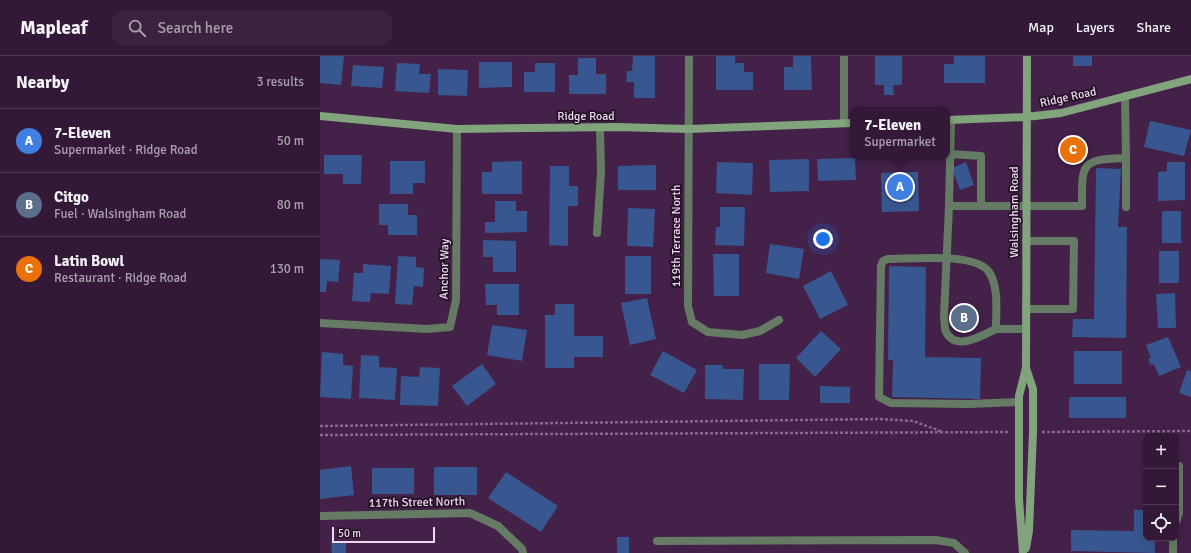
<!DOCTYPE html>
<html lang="en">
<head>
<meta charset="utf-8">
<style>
	body { margin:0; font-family:Signika,sans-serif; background:#3b223f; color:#f1f3f6 }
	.controls { position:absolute; right:12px; bottom:12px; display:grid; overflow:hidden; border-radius:8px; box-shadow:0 4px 16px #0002 }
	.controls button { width:36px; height:36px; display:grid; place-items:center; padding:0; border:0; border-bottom:1px solid #4e3852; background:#331937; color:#f1f3f6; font:20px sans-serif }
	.scale { position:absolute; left:12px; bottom:10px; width:103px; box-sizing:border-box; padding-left:4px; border:2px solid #eed7f0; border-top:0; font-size:11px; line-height:14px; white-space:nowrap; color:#eed7f0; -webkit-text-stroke:3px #221224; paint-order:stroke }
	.you { position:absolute; left:503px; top:183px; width:14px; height:14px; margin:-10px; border:3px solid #fff; border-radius:50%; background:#1a73e8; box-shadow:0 0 0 6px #1a73e833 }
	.badge { display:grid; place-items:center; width:26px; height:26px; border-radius:50%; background:#8bbbb9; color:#fff; font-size:13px; font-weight:700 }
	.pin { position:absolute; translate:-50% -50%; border:2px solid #fff; box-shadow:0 1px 4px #0006 }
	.popup { position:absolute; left:530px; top:51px; width:100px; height:52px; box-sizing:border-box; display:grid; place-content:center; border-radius:8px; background:#331937; filter:drop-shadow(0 1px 3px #0005); font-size:13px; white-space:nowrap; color:#a9a0ad }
	.popup b { font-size:15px; color:#f1f3f6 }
	.popup::after { content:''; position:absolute; left:50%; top:100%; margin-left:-8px; border:8px solid transparent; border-top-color:#331937 }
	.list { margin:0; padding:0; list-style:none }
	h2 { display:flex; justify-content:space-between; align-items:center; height:52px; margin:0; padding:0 16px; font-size:17px }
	h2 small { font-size:13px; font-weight:400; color:#a9a0ad }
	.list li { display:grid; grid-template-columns:26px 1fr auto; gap:12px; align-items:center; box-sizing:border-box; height:64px; padding:0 16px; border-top:1px solid #4e3852 }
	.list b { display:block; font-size:15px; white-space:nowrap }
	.list p { margin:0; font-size:13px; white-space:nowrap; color:#a9a0ad }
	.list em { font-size:13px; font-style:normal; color:#a9a0ad }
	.icon { flex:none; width:22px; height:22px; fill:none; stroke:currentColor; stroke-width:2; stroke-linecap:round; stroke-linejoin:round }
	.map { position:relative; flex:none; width:871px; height:497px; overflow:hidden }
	header { display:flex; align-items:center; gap:24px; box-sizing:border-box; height:56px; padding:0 20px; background:#331937; border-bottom:1px solid #4e3852 }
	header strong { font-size:19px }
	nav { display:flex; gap:22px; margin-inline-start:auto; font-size:14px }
	.search { width:280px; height:36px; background:#3b223f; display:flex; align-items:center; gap:10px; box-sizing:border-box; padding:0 14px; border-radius:12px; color:#a9a0ad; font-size:15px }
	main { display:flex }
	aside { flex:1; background:#331937 }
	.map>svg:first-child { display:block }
	.building { fill:#385690 }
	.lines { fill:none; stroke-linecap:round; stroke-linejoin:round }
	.path { stroke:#86688a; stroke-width:2.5; stroke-dasharray:3 2; stroke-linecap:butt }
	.lane { stroke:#657b63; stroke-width:8 }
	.street { stroke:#657b63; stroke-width:8 }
	.secondary { stroke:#81a47d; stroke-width:8 }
	.labels { text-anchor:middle; stroke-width:3.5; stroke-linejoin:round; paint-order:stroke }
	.street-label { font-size:12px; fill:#eed7f0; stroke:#221224 }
</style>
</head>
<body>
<header>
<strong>Mapleaf</strong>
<div class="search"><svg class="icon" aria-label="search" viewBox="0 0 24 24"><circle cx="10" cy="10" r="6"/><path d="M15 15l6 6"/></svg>Search here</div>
<nav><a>Map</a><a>Layers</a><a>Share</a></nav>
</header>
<main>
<aside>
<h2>Nearby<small>3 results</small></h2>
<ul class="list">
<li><span class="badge" style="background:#3f7fe0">A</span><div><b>7-Eleven</b><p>Supermarket · Ridge Road</p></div><em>50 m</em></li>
<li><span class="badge" style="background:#5c6f8a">B</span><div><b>Citgo</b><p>Fuel · Walsingham Road</p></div><em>80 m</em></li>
<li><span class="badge" style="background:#e8710a">C</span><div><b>Latin Bowl</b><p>Restaurant · Ridge Road</p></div><em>130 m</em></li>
</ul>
</aside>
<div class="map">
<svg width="871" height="497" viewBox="0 0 871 497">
	<rect width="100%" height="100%" fill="#442149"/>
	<path class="building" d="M0 0H24L21 29 0 27Z
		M313 0H335V42H314V26H306L307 15H312Z
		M396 0H415V7H424V16H433V34H396Z
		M473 0H491L492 34H464V11H473Z
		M555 0H582V29H573L574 39H564V29H555Z
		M634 0H665V27H624V8H634Z
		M753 0H772V10H753Z
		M258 2H276V18H286V38H249V19H258Z
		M159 6H192V31L159 32Z
		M77 7 100 8 99 18H111L109 37 75 35Z
		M215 7H235V36H204V16H215Z
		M33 9 64 11 62 32 31 30Z
		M118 13 148 14 147 40 118 39Z
		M830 65 871 74 864 100 824 91Z
		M763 84 765 103 743 105 741 86Z
		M4 99H42L41 128H23V118H4Z
		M535 102 536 124 498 125 497 103Z
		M489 103V135L450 136 449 104Z
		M70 105H105V127H93V138H70Z
		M202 105V138H162V116H172V106Z
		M397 106 433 107 432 139 396 137Z
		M646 106 654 129 640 134 632 112Z
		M847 106H865V144L838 145V116L847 115Z
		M336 109V134H298V110Z
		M230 110H249V130H258V150H248V190L229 189Z
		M776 112 801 113 798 171H807L806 282 752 281 753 263H774Z
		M598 116 599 155 562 156 561 117Z
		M175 145H196V155H207V176L165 177V166H175Z
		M59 148H88V159H97V179H68V169H59Z
		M400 151H425L424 190 395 189 396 171H400Z
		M308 152 335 153 333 191 307 190Z
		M842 155H861V187H842Z
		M163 184 196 185V216H173V201H163Z
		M450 188 484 193 479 223 446 217Z
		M839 195H859V227H839Z
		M393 198H419V240H394Z
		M78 200 96 201V211L104 212 103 231 94 230 92 249 75 248Z
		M305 200H331V238H305Z
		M0 203 20 204 18 226 7 225 6 236H0Z
		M43 208 71 210 69 238 51 237 50 246 32 245 34 217H43Z
		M569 210 606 211 605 301 661 302 660 343 572 341 573 304H568Z
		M511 215 528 249 500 263 483 230Z
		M165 228H199V259H177V249H166Z
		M855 237 856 272H838L836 238Z
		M327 242 336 283 310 289 301 247Z
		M235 248H254V280H283V301H254V312H225V259H235Z
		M634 254H654V270H634Z
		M172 269 207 274 202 305 167 299Z
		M501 275 521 293 495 321 476 302Z
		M848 281 861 311 839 320 834 308 831 309 828 303 831 302 826 289Z
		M343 295 377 314 364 337 330 319Z
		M754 295H802V328H754Z
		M2 296 23 298V309L33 310 31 343 0 341Z
		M41 299 59 300V311L77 312 75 344 39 342Z
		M162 308 176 328 147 350 132 330Z
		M439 308H470L469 344H439Z
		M385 309H403V313H424L423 344 385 343Z
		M100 311 120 312 118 350 80 349 81 320 99 321Z
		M867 314 871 315V341L859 337Z
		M500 330 530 331V347H500Z
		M749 341H806V362H749Z
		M31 410 34 439 0 443V414Z
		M114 411H157V439H114Z
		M52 412H94V438H52Z
		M186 416 238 450 221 476 168 442Z
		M814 454H826V482H835V497L751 495V474L814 475Z
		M297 481H309V497H297Z
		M26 485V497H12L11 486Z"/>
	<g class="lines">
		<path class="path" d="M0 370 560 363 593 365 623 376
			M722 376 871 375
			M0 379 689 376"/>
		<path class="lane" d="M631 64 629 150H762C762 108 760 103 806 102L805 40
			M630 98 661 100V150
			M806 102V151
			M629 150 624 260C625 264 624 272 626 276 636 296 663 279 676 273
			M277 177 281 116 280 72
			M706 253H753L754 185H706
			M699 346 649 348 571 347 559 341 561 210 563 205 568 203C590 203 656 196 669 216 679 231 676 255 676 273H706
			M856 466 859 457V410
			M337 485 616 484 634 487 645 497
			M853 497V482"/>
		<path class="street" d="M369 0 368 250 372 266 388 276 422 279 440 275 459 264
			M524 67V0
			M0 267 107 273 130 271 136 244 137 73
			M0 460 150 457 178 470 202 493 203 497"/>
		<path class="secondary" d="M0 60 137 73 298 71 368 73 533 67
			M627 64 706 61 741 57 871 23
			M706 312 713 333V376L709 475 706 492
			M703 497 699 443V340L706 312 707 0"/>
	</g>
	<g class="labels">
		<g class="street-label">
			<text transform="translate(748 41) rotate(-12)" y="4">Ridge Road</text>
			<text x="266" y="64">Ridge Road</text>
			<text transform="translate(694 156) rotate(-90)" y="4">Walsingham Road</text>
			<text transform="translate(356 180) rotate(-90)" y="4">119th Terrace North</text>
			<text transform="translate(124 213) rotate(-89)" y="4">Anchor Way</text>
			<text transform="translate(97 446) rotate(-1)" y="4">117th Street North</text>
		</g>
	</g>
</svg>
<div class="controls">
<button>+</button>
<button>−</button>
<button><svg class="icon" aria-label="locate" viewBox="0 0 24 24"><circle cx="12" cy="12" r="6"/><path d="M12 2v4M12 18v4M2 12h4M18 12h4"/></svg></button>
</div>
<div class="scale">50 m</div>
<div class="you"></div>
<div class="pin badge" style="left:580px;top:131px;background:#3f7fe0">A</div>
<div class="popup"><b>7-Eleven</b>Supermarket</div>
<div class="pin badge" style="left:644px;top:262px;background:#5c6f8a">B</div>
<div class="pin badge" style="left:753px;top:94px;background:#e8710a">C</div>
</div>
</main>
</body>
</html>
